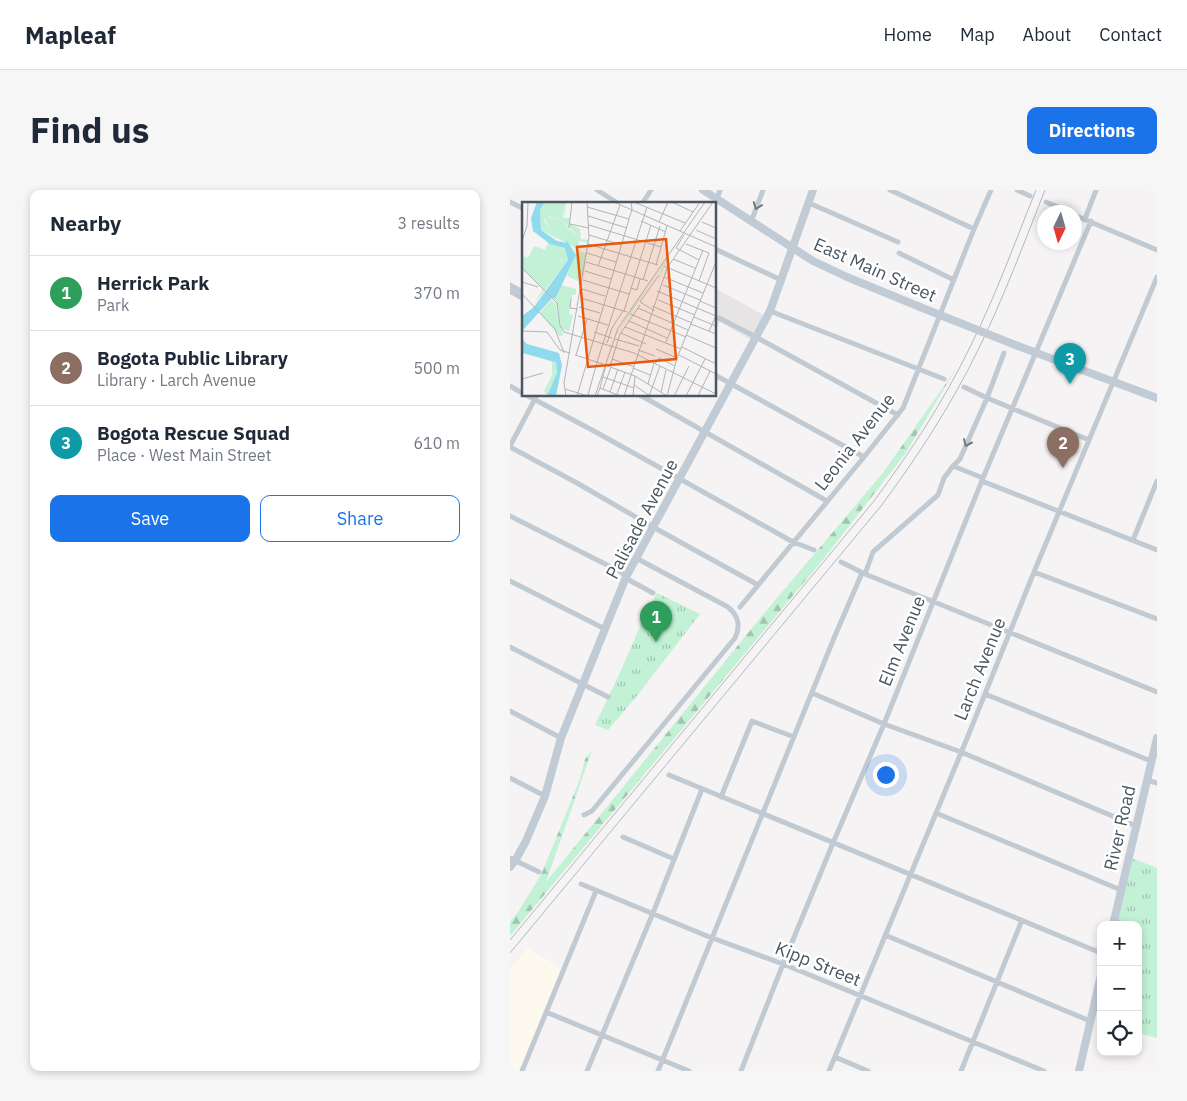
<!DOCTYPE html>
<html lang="en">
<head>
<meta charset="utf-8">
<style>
	body { margin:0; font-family:"IBM Plex Sans",sans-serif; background:#f6f6f7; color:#1f2937 }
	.controls { position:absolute; right:15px; bottom:15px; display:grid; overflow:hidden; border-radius:10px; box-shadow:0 2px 8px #0003 }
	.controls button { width:45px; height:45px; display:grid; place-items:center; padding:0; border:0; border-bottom:1px solid #e0e1e3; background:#fff; color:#1f2937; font:25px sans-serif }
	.compass { position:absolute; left:527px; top:15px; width:45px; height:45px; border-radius:50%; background:#fff; box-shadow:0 2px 8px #0003; rotate:185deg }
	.you { position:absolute; left:375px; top:584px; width:18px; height:18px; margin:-12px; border:4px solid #fff; border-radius:50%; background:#1a73e8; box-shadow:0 0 0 8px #1a73e833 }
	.badge { display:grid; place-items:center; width:32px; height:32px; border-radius:50%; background:#1a73e8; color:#fff; font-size:16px; font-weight:700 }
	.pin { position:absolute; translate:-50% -41px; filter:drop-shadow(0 1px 2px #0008) }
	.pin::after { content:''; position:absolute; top:26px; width:18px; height:15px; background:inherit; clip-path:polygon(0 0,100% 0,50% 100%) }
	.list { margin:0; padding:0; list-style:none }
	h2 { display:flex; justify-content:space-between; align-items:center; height:65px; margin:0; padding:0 20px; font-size:21px }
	h2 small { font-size:16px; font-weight:400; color:#747a83 }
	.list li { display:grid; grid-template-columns:32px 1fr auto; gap:15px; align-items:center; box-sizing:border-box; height:75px; padding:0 20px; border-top:1px solid #e0e1e3 }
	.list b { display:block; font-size:19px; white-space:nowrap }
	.list p { margin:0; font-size:16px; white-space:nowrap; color:#747a83 }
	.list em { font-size:16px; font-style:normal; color:#747a83 }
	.actions { display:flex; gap:10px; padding:15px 20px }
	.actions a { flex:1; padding:11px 0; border:1px solid #1a73e8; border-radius:10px; text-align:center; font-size:18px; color:#1a73e8 }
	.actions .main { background:#1a73e8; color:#fff }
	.icon { flex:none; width:28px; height:28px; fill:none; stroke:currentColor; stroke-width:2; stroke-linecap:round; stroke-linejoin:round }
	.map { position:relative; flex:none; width:647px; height:881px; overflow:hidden; border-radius:10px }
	header { display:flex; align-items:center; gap:30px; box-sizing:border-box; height:70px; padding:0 25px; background:#fff; border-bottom:1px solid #e0e1e3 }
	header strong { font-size:24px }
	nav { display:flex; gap:28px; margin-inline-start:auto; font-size:18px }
	.intro { display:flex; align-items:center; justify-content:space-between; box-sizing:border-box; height:120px; padding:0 30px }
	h1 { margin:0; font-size:35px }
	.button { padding:12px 22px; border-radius:10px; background:#1a73e8; color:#fff; font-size:18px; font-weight:700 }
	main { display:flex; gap:30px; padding:0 30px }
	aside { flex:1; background:#fff; border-radius:10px; box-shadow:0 2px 8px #0003 }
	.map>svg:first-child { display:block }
	.commercial { fill:#fdf9ef }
	.education { fill:#e6e4e5 }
	.forest { fill:url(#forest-firs) }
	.park { fill:url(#park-tufts) }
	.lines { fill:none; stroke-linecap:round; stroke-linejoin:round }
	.street { stroke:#c1cad2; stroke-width:5 }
	.secondary { stroke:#c1cbd6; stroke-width:8 }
	.rail { stroke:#b5b8bd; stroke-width:1 }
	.secondary-bridge { stroke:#c1cbd6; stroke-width:8 }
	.oneway { stroke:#6e7983 }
	.labels { text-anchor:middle; stroke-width:5; stroke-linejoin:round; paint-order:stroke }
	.street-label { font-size:18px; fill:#4a5661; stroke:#fff }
	.inset-road { fill:none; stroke:#b1b4b9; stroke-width:1 }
	.view { fill:#e8590c; fill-opacity:0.15; stroke:#e8590c; stroke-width:2.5 }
	.inset-edge { fill:none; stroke:#4a5661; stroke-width:2.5 }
</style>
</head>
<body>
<header>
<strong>Mapleaf</strong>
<nav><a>Home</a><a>Map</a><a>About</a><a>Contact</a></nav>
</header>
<div class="intro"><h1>Find us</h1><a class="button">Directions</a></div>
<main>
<aside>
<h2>Nearby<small>3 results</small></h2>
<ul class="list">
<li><span class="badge" style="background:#2e9e5b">1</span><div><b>Herrick Park</b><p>Park</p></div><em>370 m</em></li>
<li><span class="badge" style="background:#8d6e63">2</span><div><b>Bogota Public Library</b><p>Library · Larch Avenue</p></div><em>500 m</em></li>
<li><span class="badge" style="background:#0f9aa8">3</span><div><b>Bogota Rescue Squad</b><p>Place · West Main Street</p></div><em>610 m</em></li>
</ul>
<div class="actions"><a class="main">Save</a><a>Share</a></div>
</aside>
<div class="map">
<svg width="647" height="881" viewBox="0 0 647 881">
	<defs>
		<pattern id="forest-firs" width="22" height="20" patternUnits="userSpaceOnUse" patternTransform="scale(1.25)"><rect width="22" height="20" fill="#c3f1d5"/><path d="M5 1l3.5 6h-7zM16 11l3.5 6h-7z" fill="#a0c6b0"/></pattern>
		<pattern id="park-tufts" width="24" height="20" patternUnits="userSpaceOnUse" patternTransform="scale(1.25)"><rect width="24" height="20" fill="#c3f1d5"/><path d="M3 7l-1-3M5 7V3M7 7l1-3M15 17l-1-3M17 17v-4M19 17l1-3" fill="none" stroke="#a0c6b0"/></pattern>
	</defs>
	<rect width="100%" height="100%" fill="#f5f3f3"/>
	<path class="commercial" d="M18 758 54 780 12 881H0V779Z"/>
	<path class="education" d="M205 98 257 127 244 152 210 132 205 140Z"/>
	<path class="forest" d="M446 179 395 264 315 367 0 746V732L8 722 31 685 70 589 75 569 82 560 36 692 251 427 372 284Z"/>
	<path class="park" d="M147 403 190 424 126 507 98 540 85 535 113 476 133 429Z
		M619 667 647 678V848L628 843V735H603Z"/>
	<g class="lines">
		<path class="street" d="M87 0 109 14
			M380 0 464 39
			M507 0 520 6
			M207 9 210 0
			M0 12 14 19
			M536 12 560 22
			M299 13 388 52
			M132 14 141 0
			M564 25 647 60
			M575 29 586 0
			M241 32 253 0
			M205 59 271 90
			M389 63 444 90
			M0 95 14 103
			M0 101 14 109
			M260 121 434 189
			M209 128 246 147 388 225
			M205 185 354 267
			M0 196 14 204
			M454 197 477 208 579 250
			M16 205 84 241 283 352 304 360
			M130 205 317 311
			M0 256 27 205
			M0 257 67 293 143 337 248 395
			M443 276 473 288
			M472 291 647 360
			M0 326 111 382 119 390 143 403
			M623 350 647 291
			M331 372 355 384 647 502
			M524 382 647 429
			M355 384 363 362 428 305 434 288 443 276 450 269 477 208 494 163
			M0 391 95 439
			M230 417 354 267 393 218 464 39 481 0
			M0 457 98 507
			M302 503 374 534 451 562 626 636
			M475 504 641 571
			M0 521 51 548
			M159 585 591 763
			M0 588 35 606
			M637 590 647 593
			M211 607 242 531 284 547
			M426 623 611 700
			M74 625 82 621 225 448C231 436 228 425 218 417L126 368
			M113 647 164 669
			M0 668 29 682
			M71 694 197 746 273 774 534 881
			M375 745 580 831
			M36 822 179 881
			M325 867 358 881
			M12 881 86 701
			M77 881 143 723 192 599
			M148 881 324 448 352 383
			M231 881 273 774 323 653 374 534 473 288 581 31
			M319 881 458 546 524 382 647 87
			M451 881 512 730"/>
		<path class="secondary" d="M193 0 303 71 337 87 410 117
			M508 156 647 208
			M0 677 5 671 16 651 35 606 51 548 116 387 260 121 303 0
			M603 735 647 548
			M569 881 591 785"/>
		<path class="rail" d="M0 750 364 311C401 261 434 211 461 155 486 105 505 52 526 0
			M0 763 371 316C408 266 442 214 469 158 494 107 514 53 535 0"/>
		<path class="secondary-bridge" d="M410 117 508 156"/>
	</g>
	<defs><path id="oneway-chevron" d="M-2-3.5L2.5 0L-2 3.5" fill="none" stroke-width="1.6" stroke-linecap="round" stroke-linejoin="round" transform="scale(1.25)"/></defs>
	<g class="oneway">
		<use href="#oneway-chevron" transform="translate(247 16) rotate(110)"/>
		<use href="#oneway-chevron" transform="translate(457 253) rotate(114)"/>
	</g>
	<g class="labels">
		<g class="street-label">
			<text transform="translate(365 80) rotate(24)" y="6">East Main Street</text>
			<text transform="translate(345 252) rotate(-52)" y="6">Leonia Avenue</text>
			<text transform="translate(132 329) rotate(-62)" y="6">Palisade Avenue</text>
			<text transform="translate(392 451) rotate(-68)" y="6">Elm Avenue</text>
			<text transform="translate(470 479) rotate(-68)" y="6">Larch Avenue</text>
			<text transform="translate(610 638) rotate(-77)" y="6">River Road</text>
			<text transform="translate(308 774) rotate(22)" y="6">Kipp Street</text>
		</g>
	</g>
	<g transform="translate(12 12)">
		<rect width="194" height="194" fill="#f5f3f3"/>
		<path d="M26 0H44L42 16V4L30 3 26 15 40 18 47 27H28L22 15ZM162 33 144 59 136 82 140 65 91 138 107 111Z" fill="#c3f1d5"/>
		<path d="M23 0H26L22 18 28 27H47L56 34 57 44 54 53 52 45 19 28 18 8ZM24 38 43 46 46 58 10 105 40 57 41 47 27 43ZM10 153 25 155 34 160 35 171 25 194 22 189 30 173V160Z" fill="#c3f1d5"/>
		<path d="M30 0 42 1 41 16H48V22L58 27 59 37 67 38 66 41 56 39V34L40 18 26 14ZM26 42 42 47V52L23 88 0 66V58L2 54 6 56 12 44 23 48ZM55 49 65 51 62 74 58 73 56 79 45 74ZM39 83 54 87V93H50L47 112 51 113 47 130 40 126 33 97ZM29 98 33 101 41 133 37 134 18 111Z" fill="#c3f1d5"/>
		<path d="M15 0H23L18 8 19 28 35 39 45 41 44 37 54 53 33 97 30 96 1 128V138L5 142 37 151 40 163 34 194H25L35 171 34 160 0 151V114L12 105 46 58 43 46 28 42 11 29 9 16Z" fill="#90daee"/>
		<path class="inset-road" d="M92 0 194 45M112 0 163 21M150 0 171 10M65 5 107 17M66 14 105 26M119 19 144 30M137 20 146 0M180 20 194 26M48 22 67 26M67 23 139 45M47 26 50 0M174 28 194 37M158 29 178 0M67 33 100 43M162 33 154 46 177 58M0 39 5 24 6 0M66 42 136 63M164 42 187 51 177 79M65 51 94 60M151 57 173 66M64 60 126 79M134 63 145 24M76 64 98 3M142 64 194 86M0 66 35 101 38 123 42 130 112 151 194 192M63 69 89 77M142 75 181 91M61 78 107 92M121 78 138 24M0 80 16 85M141 83 178 98M109 86 115 88 118 77M60 87 83 94M135 89 175 106M0 92 33 127 42 151M59 96 105 110M49 97 48 106 56 107M136 98 173 113M178 99 194 106M130 104 170 121M57 105 78 111M116 106 166 128M175 106 194 114M102 109 129 23M133 109 118 100 137 73M108 112 164 135M56 114 86 123M172 115 194 124M107 119 145 136M169 122 194 132M103 125 159 147M0 129 25 130 38 148 48 151M187 129 194 114M72 130 90 136M99 131 124 142M164 133 194 146M93 137 117 144M144 140 181 48M85 141 90 126 101 109M160 145 194 162M134 147 155 156M116 148 133 154M53 153 81 162M54 153 65 117M157 153 194 172M90 157 112 165M75 160 125 5M133 162 137 156 153 164M83 163 113 174 145 194M88 164 98 132 118 103M111 166 128 173M81 175 112 186M0 177 21 171M126 182 132 161M112 183 128 194M78 186 84 163M43 187 66 194M81 187 89 165M88 190 96 167M139 190 144 168M95 192 103 170M66 193 75 160M44 194 42 181 67 35 65 0M55 194 110 7 109 0M73 194 96 126 183 0M75 194 78 186 98 194M102 194 145 66 191 0M111 194 113 174M127 194 138 164M145 194 155 156 194 60M152 194 167 164M164 194 183 157M176 194 188 169"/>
		<path class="view" d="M144 37 154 157 66 165 55 45Z"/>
		<rect width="194" height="194" class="inset-edge"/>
	</g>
</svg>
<div class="controls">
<button>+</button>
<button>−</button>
<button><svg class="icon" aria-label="locate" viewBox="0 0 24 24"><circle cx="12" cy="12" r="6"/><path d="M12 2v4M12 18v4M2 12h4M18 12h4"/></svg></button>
</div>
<svg class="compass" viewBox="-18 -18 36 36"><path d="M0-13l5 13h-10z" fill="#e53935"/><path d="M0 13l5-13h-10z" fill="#747a83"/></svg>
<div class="you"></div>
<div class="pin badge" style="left:146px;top:452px;background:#2e9e5b">1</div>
<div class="pin badge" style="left:553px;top:278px;background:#8d6e63">2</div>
<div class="pin badge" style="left:560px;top:194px;background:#0f9aa8">3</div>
</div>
</main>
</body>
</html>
